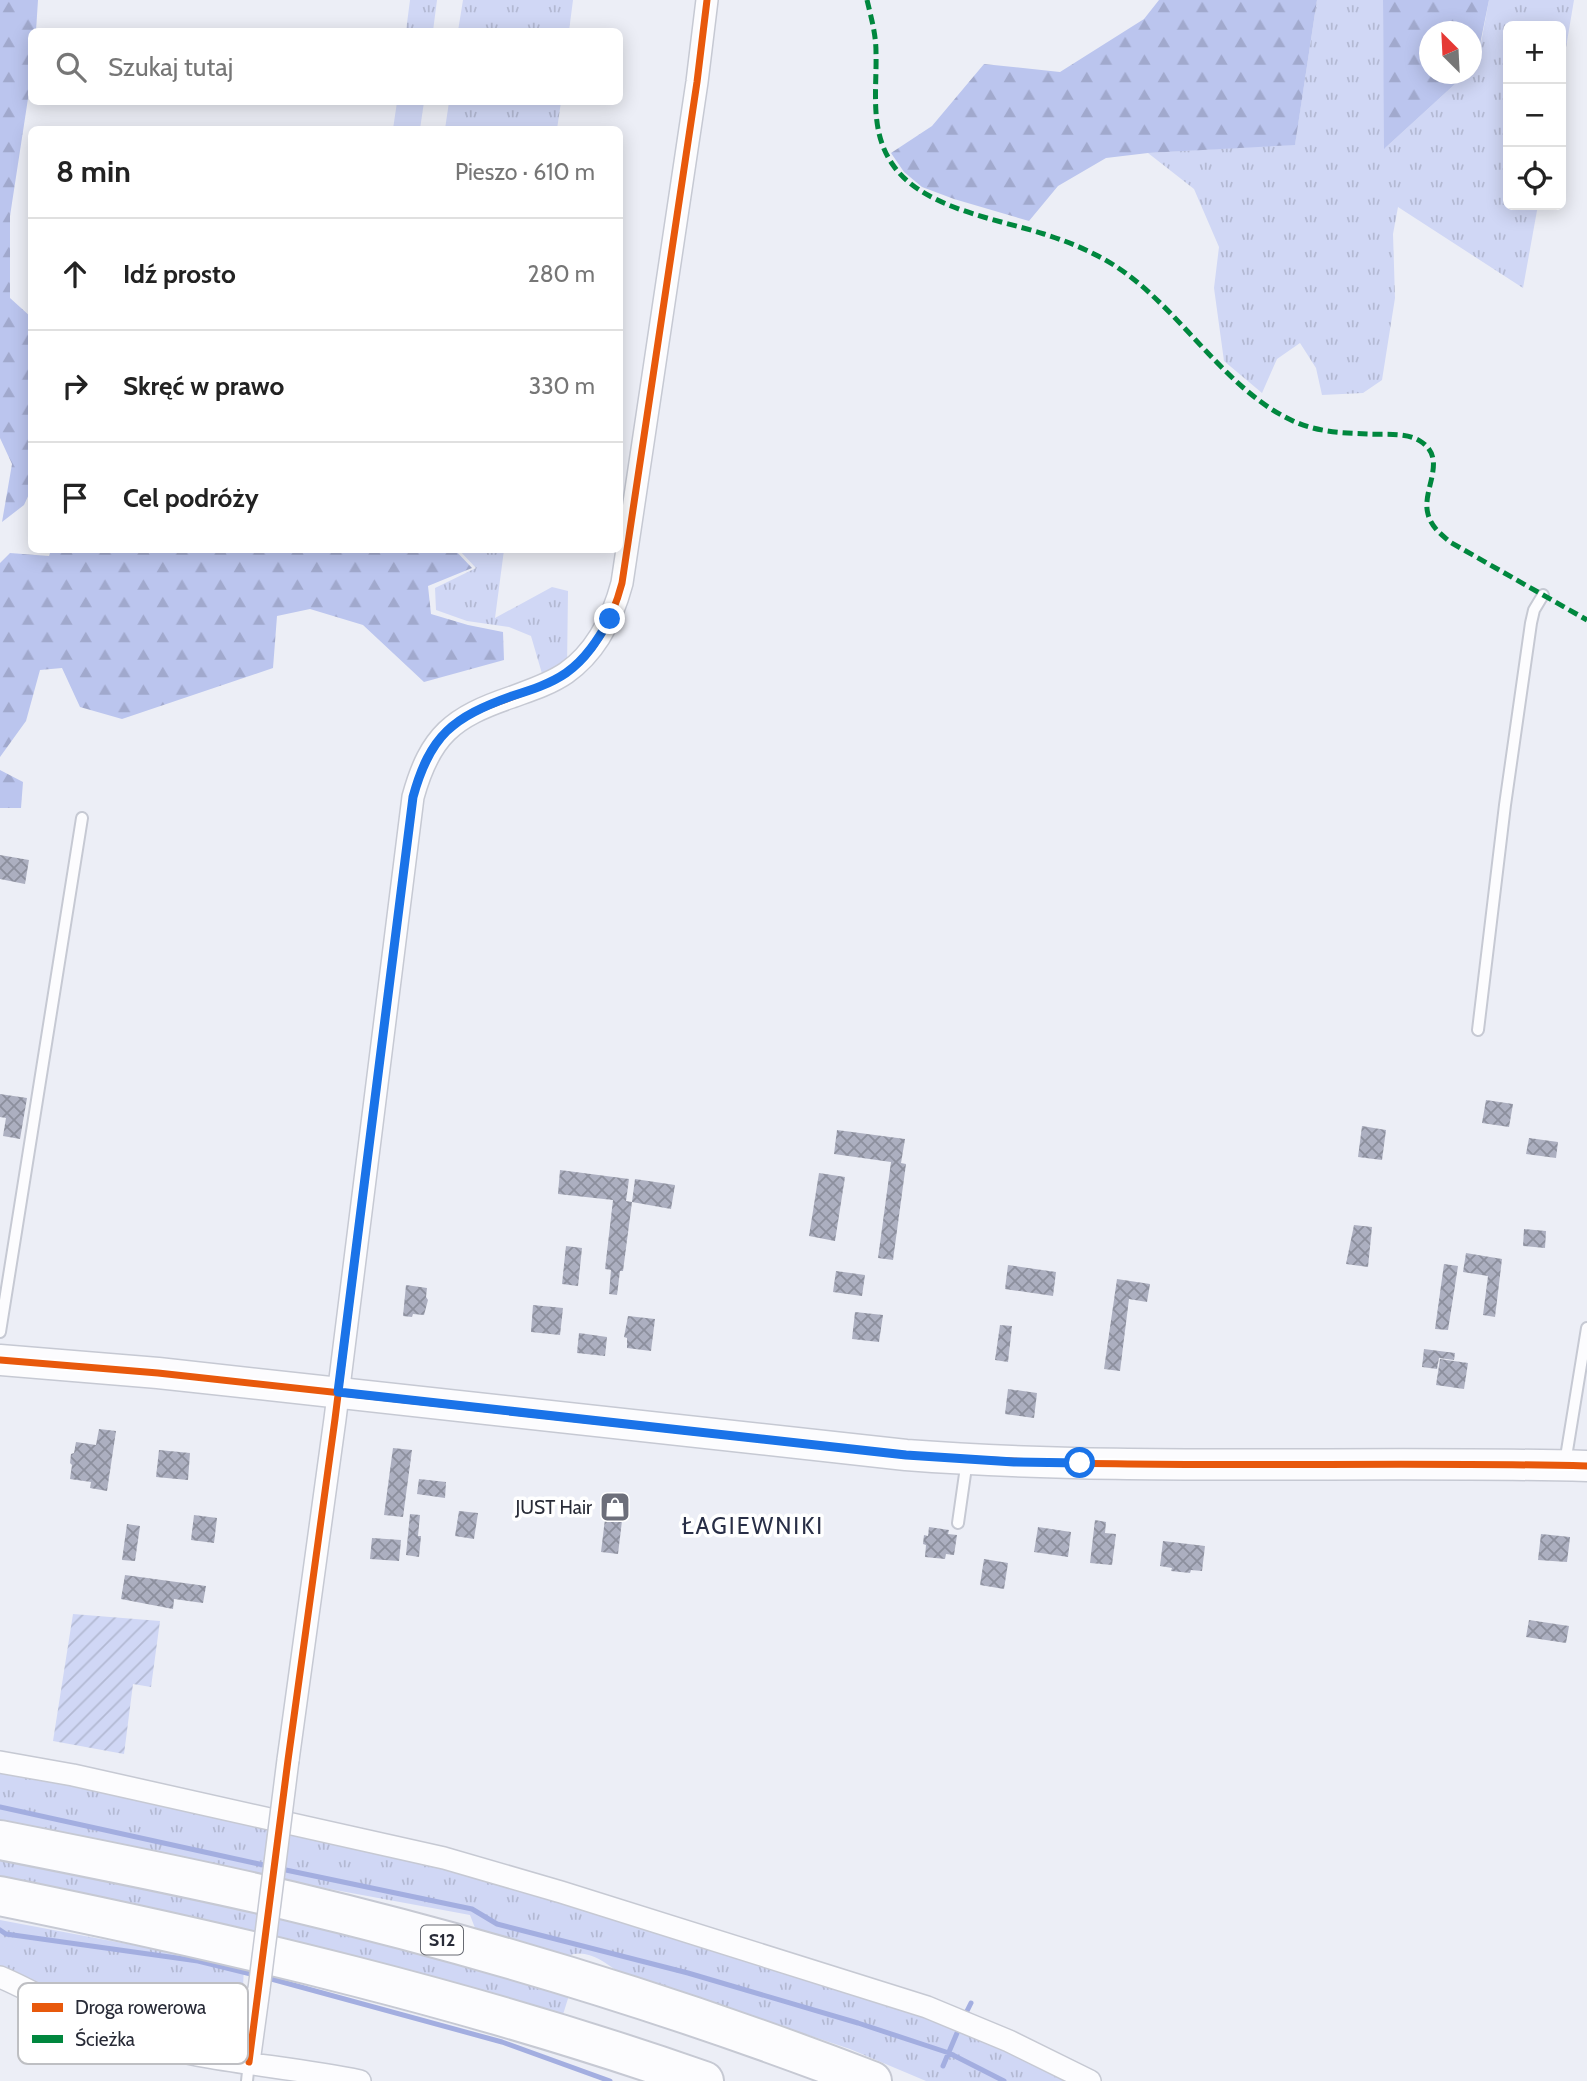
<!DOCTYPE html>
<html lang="pl">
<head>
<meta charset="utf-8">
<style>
	body { margin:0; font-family:Cabin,sans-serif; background:#f2f2f2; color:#222 }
	.controls { position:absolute; right:21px; top:21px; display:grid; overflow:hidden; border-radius:10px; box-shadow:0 4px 18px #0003 }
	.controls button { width:63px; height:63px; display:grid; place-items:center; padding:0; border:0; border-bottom:2px solid #e0e0e0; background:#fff; color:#222; font:35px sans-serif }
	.compass { position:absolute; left:1419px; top:21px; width:63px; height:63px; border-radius:50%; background:#fff; box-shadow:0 4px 18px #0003; rotate:336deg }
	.stop { position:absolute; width:21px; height:21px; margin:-16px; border:5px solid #1a73e8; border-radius:50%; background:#fff }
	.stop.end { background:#1a73e8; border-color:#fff; box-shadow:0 2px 7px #0008 }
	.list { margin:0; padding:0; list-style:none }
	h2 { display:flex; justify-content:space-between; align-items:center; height:91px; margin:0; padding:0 28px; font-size:30px }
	h2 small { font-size:23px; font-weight:400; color:#767676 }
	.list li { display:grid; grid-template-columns:46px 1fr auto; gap:21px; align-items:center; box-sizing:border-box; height:112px; padding:0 28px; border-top:2px solid #e0e0e0 }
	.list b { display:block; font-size:26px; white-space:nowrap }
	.list em { font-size:23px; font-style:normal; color:#767676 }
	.icon { flex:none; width:38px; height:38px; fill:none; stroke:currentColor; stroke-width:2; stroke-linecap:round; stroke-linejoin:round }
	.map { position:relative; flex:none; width:1587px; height:2081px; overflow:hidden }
	.search { position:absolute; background:#fff; box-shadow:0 4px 18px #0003; left:28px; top:28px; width:595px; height:77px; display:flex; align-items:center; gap:18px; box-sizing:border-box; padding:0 24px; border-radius:10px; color:#767676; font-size:26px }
	.panel { position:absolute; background:#fff; box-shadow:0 4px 18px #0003; left:28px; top:126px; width:595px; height:427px; border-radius:10px }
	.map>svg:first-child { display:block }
	.grass { fill:url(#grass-tufts) }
	.forest { fill:url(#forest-firs) }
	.garden { fill:url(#garden-furrows) }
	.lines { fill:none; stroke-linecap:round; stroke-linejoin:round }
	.stream { stroke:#a3aee0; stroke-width:5 }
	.building { fill:url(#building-cross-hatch) }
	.lane-casing { stroke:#c6c9d3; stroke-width:14 }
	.street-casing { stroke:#c6c9d3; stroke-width:24 }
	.secondary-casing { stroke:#c6c9d3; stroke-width:33 }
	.highway-casing { stroke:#c6c9d3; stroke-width:42 }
	.lane { stroke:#fcfcfe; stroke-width:10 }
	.street { stroke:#fcfcfe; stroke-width:21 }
	.secondary { stroke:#fcfcfe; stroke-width:30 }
	.highway { stroke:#fcfcfe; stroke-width:38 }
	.street-bridge-casing { stroke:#c6c9d3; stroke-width:24; stroke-linecap:butt }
	.street-bridge { stroke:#fcfcfe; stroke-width:21 }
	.quiet { stroke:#00873e; stroke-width:5; stroke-dasharray:10 5; stroke-linecap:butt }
	.cycleway-casing { stroke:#fff; stroke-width:11 }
	.cycleway { stroke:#e8590c; stroke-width:7 }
	.route { stroke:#1a73e8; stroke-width:9 }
	.labels { text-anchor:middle; stroke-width:7; stroke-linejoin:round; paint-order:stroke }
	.shield { fill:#fff; stroke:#686b73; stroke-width:2 }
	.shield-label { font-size:18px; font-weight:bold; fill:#282b37 }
	.poi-label { font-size:19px; fill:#282b37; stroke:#fff; text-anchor:end }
	.quarter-label { font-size:23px; letter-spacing:2px; fill:#282e46; stroke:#fff }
	.key { fill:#fff; stroke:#bebfc3; stroke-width:2 }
	.key-label { font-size:19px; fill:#282b37 }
</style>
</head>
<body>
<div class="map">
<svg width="1587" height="2081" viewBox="0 0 1587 2081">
	<defs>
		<pattern id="grass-tufts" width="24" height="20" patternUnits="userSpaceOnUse" patternTransform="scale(1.75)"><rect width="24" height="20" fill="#d0d7f5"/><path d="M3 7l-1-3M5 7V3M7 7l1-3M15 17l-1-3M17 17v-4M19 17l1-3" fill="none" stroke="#b3b9d3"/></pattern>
		<pattern id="forest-firs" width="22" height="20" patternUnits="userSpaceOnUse" patternTransform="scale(1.75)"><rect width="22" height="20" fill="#bbc5ee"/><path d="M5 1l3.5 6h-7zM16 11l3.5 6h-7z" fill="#a1a9cd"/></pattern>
		<pattern id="garden-furrows" width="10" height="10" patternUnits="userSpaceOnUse" patternTransform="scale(1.75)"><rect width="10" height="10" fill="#d0d7f5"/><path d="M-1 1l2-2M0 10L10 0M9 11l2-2" fill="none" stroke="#b3b9d3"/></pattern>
		<pattern id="building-cross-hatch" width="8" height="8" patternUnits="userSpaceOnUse" patternTransform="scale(1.75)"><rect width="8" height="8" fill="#acafc0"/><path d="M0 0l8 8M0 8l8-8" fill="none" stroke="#8c8f9d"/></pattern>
	</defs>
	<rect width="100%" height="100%" fill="#eceef6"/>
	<path class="grass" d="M410 0H437L433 31H406Z
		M463 0H573L569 31H458Z
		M1317 0H1383L1385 148 1466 74H1472V69L1477 64 1489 0H1574L1561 77V26H1508V205H1538L1523 288 1398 207 1393 234 1395 298 1382 380 1363 393 1322 395 1316 368 1300 343 1277 359 1262 393 1224 361 1214 288 1219 247 1194 189 1148 153 1295 144Z
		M397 102H424L420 129H393Z
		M449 102H561L557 129H445Z
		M459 550H504L495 618 552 587 568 591 567 668 543 677 531 636 509 627 467 621 436 610 435 588 476 568Z
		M0 1770 434 1862 969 2030 1069 2081H926L850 2049 617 1971C603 1961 586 1948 568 1956L475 1928 470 1915 0 1828Z
		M0 1849 571 1989 560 2024 0 1883Z
		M0 1920 244 1966 241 2030 238 2040C184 2067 52 1994 0 1969Z"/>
	<path class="forest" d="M0 0H38L36 31 32 32 31 79 10 216V298L31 317V490L24 505 2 522 12 464 0 438Z
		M1159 0H1317L1295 145 1148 153 1106 158 1058 186 1029 221 954 199 922 187 904 172 891 153 932 126 984 64 1060 72 1144 19Z
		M1383 0H1489L1476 64 1472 69V32H1430V74H1466L1384 149Z
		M51 550H455L472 568 428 586 431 614 468 625 503 632 504 660 424 682 363 625 310 609 277 616 273 668 122 719 80 707 62 668 40 670 26 721 0 757V563L10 553 49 556Z
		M0 770 23 782 21 808H0Z"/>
	<path class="garden" d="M73 1614 160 1621 151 1687 133 1684 124 1754 53 1741Z"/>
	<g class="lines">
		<path class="stream" d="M0 1807 268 1866
			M281 1869 472 1909 497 1924 688 1973 858 2023 949 2053 1004 2081
			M0 1930 6 1934 198 1961 255 1975
			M264 1977 502 2042 610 2081
			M967 2011 971 2003
			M943 2066 957 2033"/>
	</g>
	<path class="building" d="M0 855 29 860 25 884 0 879Z
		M0 1094 27 1098 20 1139 3 1136 6 1118 0 1117Z
		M1486 1100 1513 1104 1509 1127 1482 1123Z
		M1362 1126 1386 1130 1382 1160 1358 1157Z
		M837 1130 905 1139 901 1163 906 1164 893 1260 878 1258 891 1162 834 1154Z
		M1529 1138 1558 1142 1556 1158 1526 1154Z
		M560 1170 629 1179 626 1201 632 1202 623 1271H620L617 1295 609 1294 611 1270 605 1269 613 1200 558 1194Z
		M819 1173 845 1177 835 1241 809 1236Z
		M635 1179 675 1185 671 1209 632 1202Z
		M1354 1225 1372 1227 1368 1267 1346 1264Z
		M1524 1229 1546 1231 1545 1248 1523 1246Z
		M566 1246 582 1248 578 1286 562 1284Z
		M1466 1253 1502 1259 1495 1317 1483 1315 1488 1276 1463 1272Z
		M1444 1264 1458 1266 1448 1330 1435 1329Z
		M1008 1265 1056 1272 1053 1296 1005 1289Z
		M836 1271 865 1275 862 1296 833 1292Z
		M1117 1279 1150 1284 1147 1302 1129 1299 1120 1371 1104 1369Z
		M406 1285 427 1288 426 1297 428 1300 424 1315 413 1314 412 1317 403 1316Z
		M533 1305 563 1308 560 1335 531 1332Z
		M855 1312 883 1315 879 1342 852 1339Z
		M628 1316 655 1319 651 1351 627 1348V1338L624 1337Z
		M1000 1325 1012 1326 1008 1362 995 1360Z
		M579 1333 607 1337 605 1356 577 1353Z
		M1424 1349 1455 1353 1454 1360 1439 1358 1437 1369 1422 1367Z
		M1440 1359 1468 1363 1464 1389 1436 1385Z
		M1008 1389 1037 1393 1034 1418 1005 1414Z
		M99 1429 116 1431 107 1491 90 1488 91 1482 70 1479 72 1465 70 1463 71 1454 74 1453 76 1442 96 1445Z
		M393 1448 412 1450 403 1517 384 1515Z
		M159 1450 190 1453 188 1480 156 1477Z
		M419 1479 446 1482 445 1498 417 1494Z
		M607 1502 624 1504 618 1554 601 1552Z
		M459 1511 478 1513 474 1539 455 1536Z
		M410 1514 420 1515 418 1536H421L419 1557 406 1555Z
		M194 1515 217 1518 214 1543 191 1540Z
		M1095 1520 1106 1522 1105 1533 1116 1534 1112 1565 1090 1563Z
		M127 1524 140 1526 135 1561 122 1560Z
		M929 1527 949 1530 948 1534 957 1535 954 1555 946 1554 945 1559 925 1557 926 1545 923 1544 924 1535 928 1536Z
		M1038 1527 1071 1532 1068 1557 1034 1552Z
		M1541 1534 1570 1537 1567 1562 1538 1560Z
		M372 1538 401 1540 399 1561 370 1559Z
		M1163 1541 1205 1546 1202 1571 1191 1570 1190 1573 1171 1571 1172 1568 1160 1566Z
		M984 1559 1008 1563 1004 1589 980 1585Z
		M125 1575 206 1586 203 1603 174 1599 173 1609 121 1599Z
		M1529 1620 1569 1626 1566 1643 1526 1637Z"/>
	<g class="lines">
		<g class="lane-casing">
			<path id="lane" d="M1478 1030 1505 805 1531 623 1534 610 1543 595
				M0 1332 82 818
				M1565 1463 1587 1328
				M958 1523 967 1460
				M247 2081 249 2062"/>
		</g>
		<g class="street-casing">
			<path id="street" d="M288 1760 335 1419 413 797C430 735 453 717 512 697 531 690 550 684 566 673 596 652 613 617 622 583L697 82 707 0
				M0 1762 73 1775 444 1858 561 1892 927 2007 1009 2041 1090 2081
				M0 1977C43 1995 81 2022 125 2037 201 2062 282 2065 360 2081
				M249 2062 259 1989"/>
		</g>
		<g class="secondary-casing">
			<path id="secondary" d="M0 1360 158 1373 906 1455C1132 1472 1360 1460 1587 1466"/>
		</g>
		<g class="highway-casing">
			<path id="highway" d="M0 1840C97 1859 194 1878 290 1901 488 1948 683 2008 872 2081
				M0 1896C237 1944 476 2001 704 2081"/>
		</g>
		<use href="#lane" class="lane"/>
		<use href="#street" class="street"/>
		<use href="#secondary" class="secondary"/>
		<use href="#highway" class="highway"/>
		<g class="street-bridge-casing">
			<path id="street-bridge" d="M259 1989 288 1760"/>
		</g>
		<use href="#street-bridge" class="street-bridge"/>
		<path class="quiet" d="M867 0C871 17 876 34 876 52 877 91 869 131 893 165 922 208 997 219 1044 234 1063 240 1081 247 1098 256 1173 294 1217 385 1291 420 1315 432 1342 433 1368 434 1385 435 1406 432 1420 441 1449 459 1421 490 1428 514 1431 527 1441 534 1450 542L1587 620"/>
		<g class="cycleway-casing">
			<path id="cycleway" d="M0 1360 158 1373 906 1455C1132 1472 1360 1460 1587 1466
				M249 2062 288 1760 335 1419 413 797C430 735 453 717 512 697 531 690 550 684 566 673 596 652 613 617 622 583L697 82 707 0"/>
		</g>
		<use href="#cycleway" class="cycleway"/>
	</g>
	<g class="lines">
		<path class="route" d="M610 619C598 639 586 659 566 673 550 684 531 690 512 696 453 717 430 735 413 797L338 1392 906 1455 1014 1462 1080 1463"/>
	</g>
	<defs>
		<g id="shop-square" transform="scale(1.575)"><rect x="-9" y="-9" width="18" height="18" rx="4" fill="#6d6f7a" stroke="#fff"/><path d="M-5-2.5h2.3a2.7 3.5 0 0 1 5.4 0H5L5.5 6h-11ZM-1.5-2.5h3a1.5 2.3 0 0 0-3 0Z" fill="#fff"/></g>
	</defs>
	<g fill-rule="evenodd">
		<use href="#shop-square" x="615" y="1507"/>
	</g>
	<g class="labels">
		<rect class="shield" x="421" y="1925.5" width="42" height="29" rx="5"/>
		<g class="shield-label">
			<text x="442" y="1946">S12</text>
		</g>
		<g class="poi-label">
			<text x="592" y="1514">JUST Hair</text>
		</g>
		<g class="quarter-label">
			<text x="753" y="1534">ŁAGIEWNIKI</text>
		</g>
	</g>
	<rect x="18" y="1983" width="230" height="81" rx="10" class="key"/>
	<rect x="32" y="2003" width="31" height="9" fill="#e8590c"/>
	<rect x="32" y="2035" width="31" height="8" fill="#00873e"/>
	<g class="key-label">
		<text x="75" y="2014">Droga rowerowa</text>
		<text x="75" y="2046">Ścieżka</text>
	</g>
</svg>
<div class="controls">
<button>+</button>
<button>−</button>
<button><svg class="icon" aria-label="locate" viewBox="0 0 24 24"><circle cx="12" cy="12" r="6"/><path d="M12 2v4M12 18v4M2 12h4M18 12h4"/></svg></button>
</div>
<svg class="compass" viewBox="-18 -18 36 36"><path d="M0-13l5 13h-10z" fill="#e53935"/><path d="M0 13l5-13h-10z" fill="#767676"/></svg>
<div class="stop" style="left:1080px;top:1463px"></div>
<div class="stop end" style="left:610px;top:619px"></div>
<div class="search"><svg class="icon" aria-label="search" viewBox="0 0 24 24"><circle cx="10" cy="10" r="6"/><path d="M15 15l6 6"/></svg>Szukaj tutaj</div>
<section class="panel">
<h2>8 min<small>Pieszo · 610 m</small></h2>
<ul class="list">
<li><svg class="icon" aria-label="ahead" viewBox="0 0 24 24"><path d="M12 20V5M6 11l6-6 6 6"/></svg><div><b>Idź prosto</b></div><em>280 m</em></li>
<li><svg class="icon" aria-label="right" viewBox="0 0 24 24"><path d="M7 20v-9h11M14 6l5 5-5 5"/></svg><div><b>Skręć w prawo</b></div><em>330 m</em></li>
<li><svg class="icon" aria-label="arrive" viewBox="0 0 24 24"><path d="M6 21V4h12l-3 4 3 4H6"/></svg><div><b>Cel podróży</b></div></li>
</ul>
</section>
</div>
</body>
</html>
